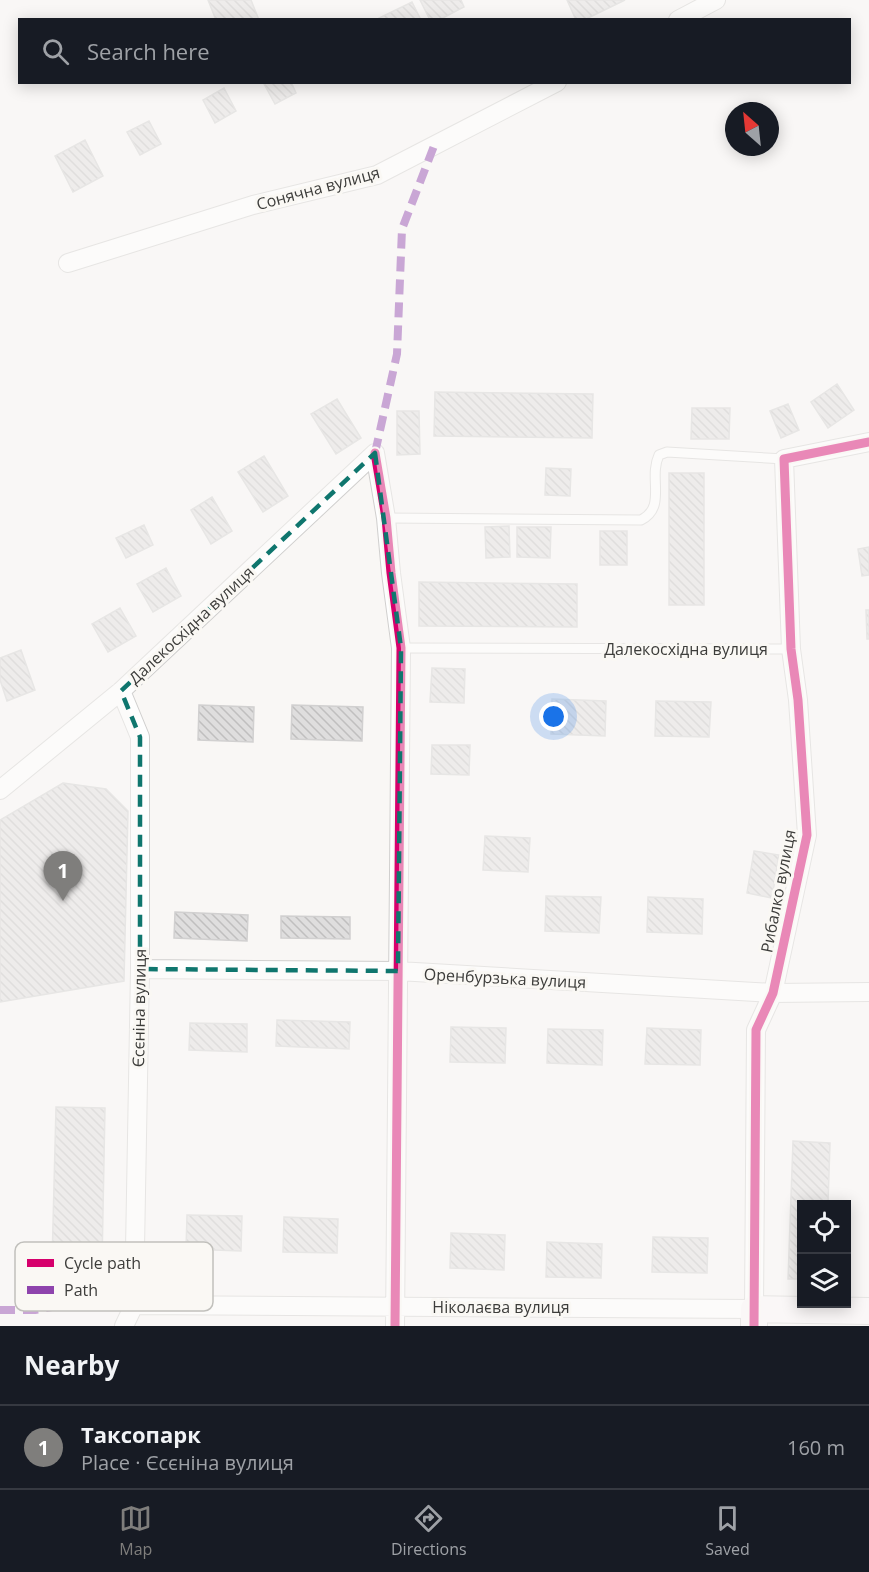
<!DOCTYPE html>
<html lang="en">
<head>
<meta charset="utf-8">
<style>
	body { margin:0; font-family:"Open Sans",sans-serif; background:#20242c; color:#f1f3f6 }
	.controls { position:absolute; right:18px; bottom:18px; display:grid; overflow:hidden; border-radius:0px; box-shadow:0 3px 15px #0003 }
	.controls button { width:54px; height:54px; display:grid; place-items:center; padding:0; border:0; border-bottom:2px solid #363941; background:#171b24; color:#f1f3f6; font:30px sans-serif }
	.compass { position:absolute; left:725px; top:102px; width:54px; height:54px; border-radius:50%; background:#171b24; box-shadow:0 3px 15px #0003; rotate:333deg }
	.you { position:absolute; left:554px; top:717px; width:21px; height:21px; margin:-15px; border:4px solid #fff; border-radius:50%; background:#1a73e8; box-shadow:0 0 0 9px #1a73e833 }
	.badge { display:grid; place-items:center; width:39px; height:39px; border-radius:50%; background:#7f7e7c; color:#fff; font-size:20px; font-weight:700 }
	.pin { position:absolute; translate:-50% -50px; filter:drop-shadow(0 2px 3px #0008) }
	.pin::after { content:''; position:absolute; top:32px; width:21px; height:18px; background:inherit; clip-path:polygon(0 0,100% 0,50% 100%) }
	.list { margin:0; padding:0; list-style:none }
	h2 { display:flex; justify-content:space-between; align-items:center; height:78px; margin:0; padding:0 24px; font-size:26px }
	h2 small { font-size:20px; font-weight:400; color:#9ea1a6 }
	.list li { display:grid; grid-template-columns:39px 1fr auto; gap:18px; align-items:center; box-sizing:border-box; height:84px; padding:0 24px; border-top:2px solid #363941 }
	.list b { display:block; font-size:22px; white-space:nowrap }
	.list p { margin:0; font-size:20px; white-space:nowrap; color:#9ea1a6 }
	.list em { font-size:20px; font-style:normal; color:#9ea1a6 }
	.icon { flex:none; width:33px; height:33px; fill:none; stroke:currentColor; stroke-width:2; stroke-linecap:round; stroke-linejoin:round }
	.map { position:relative; flex:none; width:869px; height:1326px; overflow:hidden }
	.search { position:absolute; background:#171b24; box-shadow:0 3px 15px #0003; left:18px; right:18px; top:18px; height:66px; display:flex; align-items:center; gap:15px; box-sizing:border-box; padding:0 21px; border-radius:0px; color:#9ea1a6; font-size:22px }
	.sheet { height:162px; background:#171b24 }
	nav { display:flex; justify-content:space-around; align-items:center; box-sizing:border-box; height:84px; border-top:2px solid #363941; background:#171b24; font-size:16px; color:#9ea1a6 }
	nav a { display:grid; justify-items:center; gap:3px }
	nav .on { color:#7f7e7c }
	.map>svg:first-child { display:block }
	.building { fill:url(#building-back-hatch); stroke:#d1d0d0; stroke-width:1.5 }
	.lines { fill:none; stroke-linecap:round; stroke-linejoin:round }
	.lane-casing { stroke:#d0cfce; stroke-width:11 }
	.street-casing { stroke:#d0cfce; stroke-width:20 }
	.secondary-casing { stroke:#d0cfce; stroke-width:28 }
	.lane { stroke:#fefefe; stroke-width:9 }
	.street { stroke:#fefefe; stroke-width:18 }
	.secondary { stroke:#fbf7f8; stroke-width:26 }
	.quiet { stroke:#8e44ad; stroke-width:8; stroke-dasharray:15 8; stroke-linecap:butt }
	.cycleway-casing { stroke:#faf8f4; stroke-width:13 }
	.cycleway { stroke:#d6006c; stroke-width:9 }
	.marked { fill:none; stroke:#0f766e; stroke-width:4.5; stroke-dasharray:12 8; stroke-linejoin:round }
	.labels { text-anchor:middle; stroke-width:6; stroke-linejoin:round; paint-order:stroke }
	.street-label { font-size:16px; fill:#3d3d3b; stroke:#faf8f4 }
	.key { fill:#faf8f4; stroke:#c1c0bc; stroke-width:1.5 }
	.key-label { font-size:16px; fill:#3d3d3b }
</style>
</head>
<body>
<div class="map">
<svg width="869" height="1326" viewBox="0 0 869 1326">
	<defs>
		<pattern id="building-back-hatch" width="6" height="6" patternUnits="userSpaceOnUse" patternTransform="scale(1.5)"><rect width="6" height="6" fill="#dfdede"/><path d="M-1 5l2 2M0 0l6 6M5-1l2 2" fill="none" stroke="#c0bfbf"/></pattern>
	</defs>
	<rect width="100%" height="100%" fill="#f9f7f5"/>
	<path class="building" d="M208 0H251L259 20H216Z
		M420 0H461L464 7 439 20H430Z
		M567 0H625L584 20H576Z
		M412 2 421 20H380L379 18Z
		M263 82H291L296 93 275 104Z
		M224 88 236 111 215 123 203 100Z
		M149 121 161 144 140 155 127 132Z
		M85 140 103 176 73 192 55 156Z
		M837 384 854 410 828 428 811 402Z
		M435 392 593 394 592 438 434 436Z
		M337 399 361 438 336 454 311 414Z
		M788 404 799 430 781 438 770 411Z
		M692 408H730L729 439H691Z
		M397 411H419L420 454 397 455Z
		M264 456 288 496 263 512 238 472Z
		M546 468 571 469 570 496 545 495Z
		M669 473H704V605H669Z
		M212 497 232 531 211 544 191 510Z
		M144 525 153 545 126 558 116 538Z
		M509 526 510 557 486 558 485 527Z
		M517 527H551L550 558 517 557Z
		M600 531H627V565H600Z
		M869 547V575L862 576 858 549Z
		M166 568 181 596 153 612 137 584Z
		M419 582 577 584V627L419 626Z
		M120 608 136 636 108 652 92 624Z
		M866 610H869V639H867Z
		M21 650 35 690 7 701 0 680V658Z
		M432 668 465 669 464 703 430 702Z
		M552 699 606 701 605 736 551 734Z
		M656 701 711 702 709 737 655 736Z
		M199 705 254 707 253 742 198 740Z
		M292 705 363 707 362 741 291 739Z
		M432 745H470L469 775 431 774Z
		M63 783 106 789 128 811 124 981 0 1002V820Z
		M485 836 530 838 528 872 483 870Z
		M754 851 779 855 772 898 747 893Z
		M546 896 601 897 599 933 545 931Z
		M648 897 703 899 702 934 647 932Z
		M175 912 248 915 247 941 174 938Z
		M281 916 350 917V939L281 938Z
		M277 1020 350 1022 349 1049 276 1046Z
		M190 1023 247 1024V1052L189 1050Z
		M451 1027 506 1028 505 1063 450 1062Z
		M647 1028 701 1030 700 1065 645 1064Z
		M548 1029 603 1030 602 1065 547 1063Z
		M56 1107 105 1108 102 1264 52 1263Z
		M793 1141 830 1143 828 1204H802V1279H788Z
		M187 1215 242 1216 241 1251 186 1249Z
		M284 1217 338 1219 337 1253 283 1252Z
		M451 1233 505 1235 504 1270 450 1268Z
		M653 1237 708 1238 707 1273 652 1272Z
		M547 1242 602 1244 601 1278 546 1277Z"/>
	<g class="lines">
		<g class="lane-casing">
			<path id="lane" d="M386 518 641 520C667 507 648 478 659 455L667 452 784 459
				M401 648 791 649"/>
		</g>
		<g class="street-casing">
			<path id="street" d="M678 20 716 0
				M68 263 253 205 377 175 557 82
				M375 453 386 518 391 573 401 648 395 1326
				M121 691 140 737V969L134 1305 124 1326
				M0 790 121 691 375 453
				M140 969 398 971 773 993 869 992
				M134 1305 754 1309 756 1030 773 993 807 835 798 700 791 649 784 459 869 442"/>
		</g>
		<g class="secondary-casing">
			<path id="secondary" d="M754 1326V1309L869 1311"/>
		</g>
		<use href="#lane" class="lane"/>
		<use href="#street" class="street"/>
		<use href="#secondary" class="secondary"/>
		<path class="quiet" d="M375 453 397 354 402 229 434 146
			M0 1310H35L92 1300 134 1284"/>
		<g class="cycleway-casing">
			<path id="cycleway" d="M375 453 386 518 391 573 401 648 395 1326
				M754 1326 756 1030 773 993 807 835 798 700 791 649 784 459 869 442"/>
		</g>
		<use href="#cycleway" class="cycleway"/>
	</g>
	<path d="M0 0H869V1326H0ZM375 453 401 648 398 971 140 969V737L121 691Z" fill="#f9f7f5" fill-opacity=".55" fill-rule="evenodd"/>
	<path class="marked" d="M375 453 401 648 398 971 140 969V737L121 691Z"/>
	<g class="labels">
		<g class="street-label">
			<text transform="translate(318 188) rotate(-15)" y="6">Сонячна вулиця</text>
			<text transform="translate(191 625) rotate(-43)" y="6">Далекосхідна вулиця</text>
			<text x="686" y="655">Далекосхідна вулиця</text>
			<text transform="translate(778 891) rotate(-79)" y="6">Рибалко вулиця</text>
			<text transform="translate(505 978) rotate(3)" y="6">Оренбурзька вулиця</text>
			<text transform="translate(139 1008) rotate(-89)" y="6">Єсєніна вулиця</text>
			<text x="501" y="1313">Ніколаєва вулиця</text>
		</g>
	</g>
	<rect x="15" y="1242" width="198" height="69" rx="9" class="key"/>
	<rect x="27" y="1259" width="27" height="8" fill="#d6006c"/>
	<rect x="27" y="1286" width="27" height="8" fill="#8e44ad"/>
	<g class="key-label">
		<text x="64" y="1269">Cycle path</text>
		<text x="64" y="1296">Path</text>
	</g>
</svg>
<div class="controls">
<button><svg class="icon" aria-label="locate" viewBox="0 0 24 24"><circle cx="12" cy="12" r="6"/><path d="M12 2v4M12 18v4M2 12h4M18 12h4"/></svg></button>
<button><svg class="icon" aria-label="layers" viewBox="0 0 24 24"><path d="M12 4l9 5-9 5-9-5zM3 14l9 5 9-5"/></svg></button>
</div>
<svg class="compass" viewBox="-18 -18 36 36"><path d="M0-13l5 13h-10z" fill="#e53935"/><path d="M0 13l5-13h-10z" fill="#9ea1a6"/></svg>
<div class="you"></div>
<div class="pin badge" style="left:63px;top:901px">1</div>
<div class="search"><svg class="icon" aria-label="search" viewBox="0 0 24 24"><circle cx="10" cy="10" r="6"/><path d="M15 15l6 6"/></svg>Search here</div>
</div>
<section class="sheet">
<h2>Nearby<small></small></h2>
<ul class="list">
<li><span class="badge">1</span><div><b>Таксопарк</b><p>Place · Єсєніна вулиця</p></div><em>160 m</em></li>
</ul>
</section>
<nav>
<a class="on"><svg class="icon" aria-label="map" viewBox="0 0 24 24"><path d="M3 6l6-2 6 2 6-2v14l-6 2-6-2-6 2zM9 4v14M15 6v14"/></svg>Map</a>
<a><svg class="icon" aria-label="directions" viewBox="0 0 24 24"><path d="M12 3l9 9-9 9-9-9zM9 14v-3h6M13 9l2 2-2 2"/></svg>Directions</a>
<a><svg class="icon" aria-label="saved" viewBox="0 0 24 24"><path d="M7 4h10v16l-5-4-5 4z"/></svg>Saved</a>
</nav>
</body>
</html>
